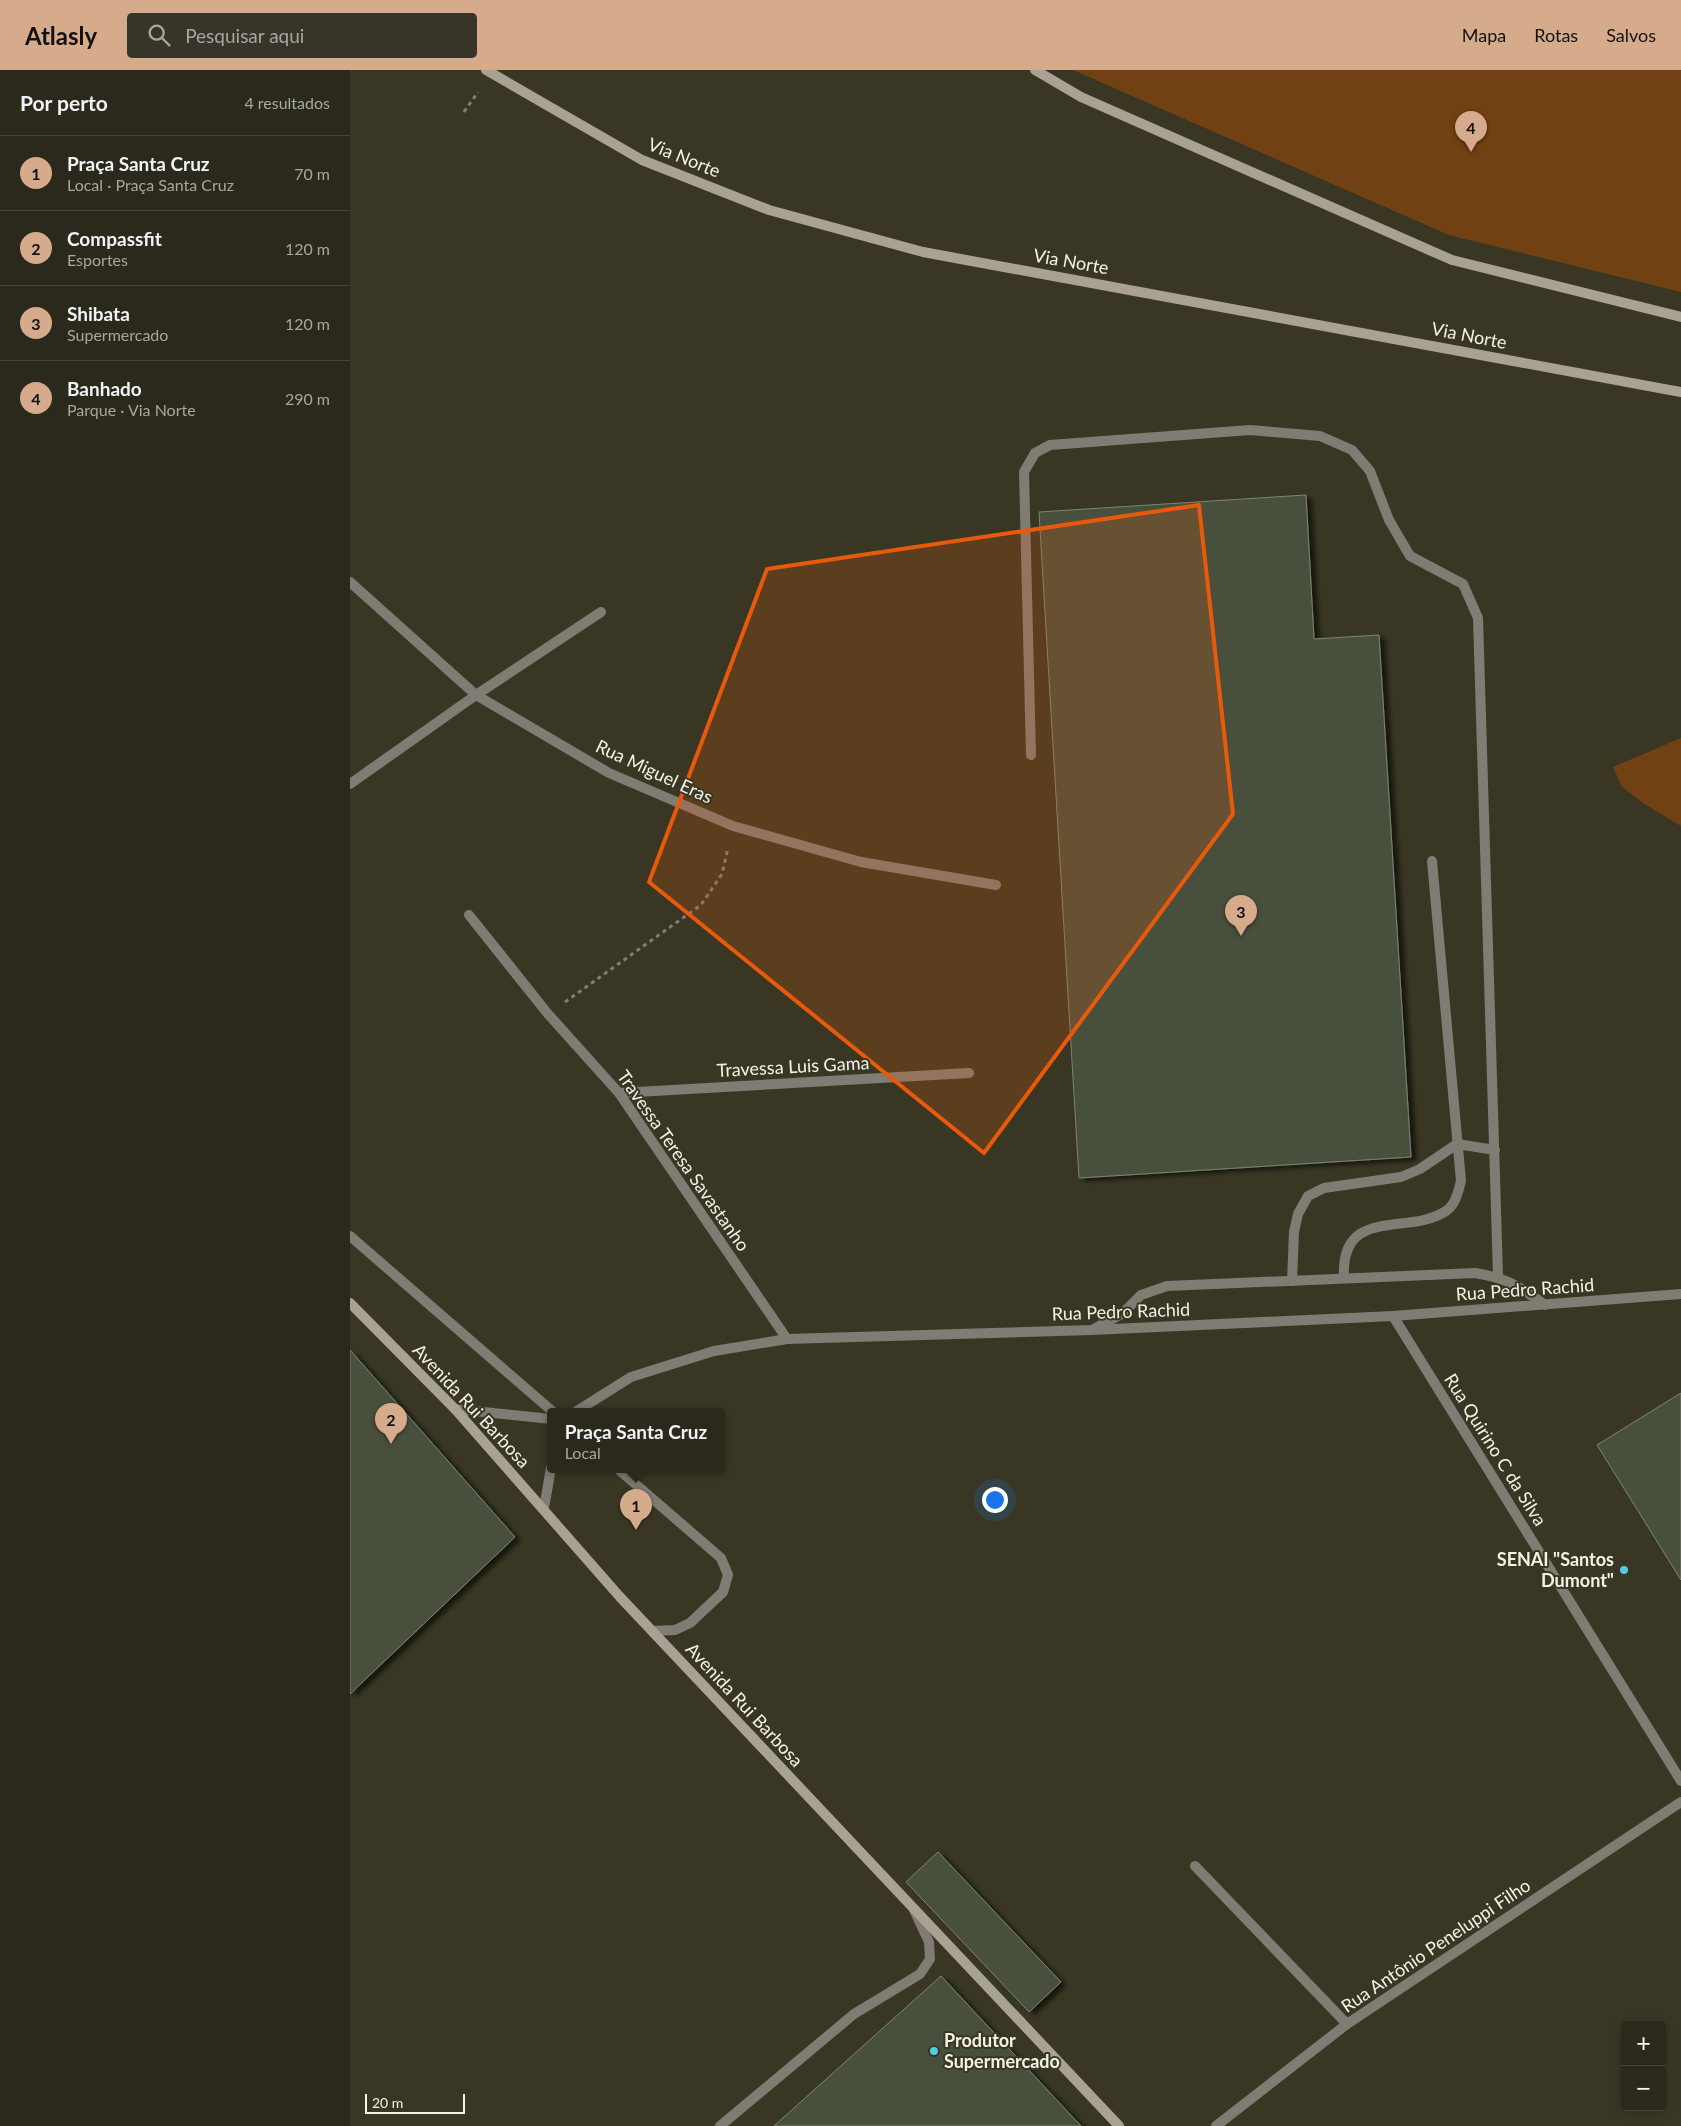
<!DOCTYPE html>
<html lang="pt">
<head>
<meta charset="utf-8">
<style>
	body { margin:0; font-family:Lato,sans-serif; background:#373528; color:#f1f3f6 }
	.controls { position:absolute; right:15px; bottom:15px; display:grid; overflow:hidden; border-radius:5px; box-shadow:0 2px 12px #0003 }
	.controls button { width:45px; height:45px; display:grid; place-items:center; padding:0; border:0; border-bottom:1px solid #47453a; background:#2b291b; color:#f1f3f6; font:25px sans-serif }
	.scale { position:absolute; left:15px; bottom:12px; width:100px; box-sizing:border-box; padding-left:5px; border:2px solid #f3f2e7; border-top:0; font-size:14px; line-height:18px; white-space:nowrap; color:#f3f2e7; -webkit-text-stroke:4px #393724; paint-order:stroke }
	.you { position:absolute; left:644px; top:1429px; width:18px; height:18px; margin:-12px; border:4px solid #fff; border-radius:50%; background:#1a73e8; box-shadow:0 0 0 8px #1a73e833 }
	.badge { display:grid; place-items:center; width:32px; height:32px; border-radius:50%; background:#d6ab8b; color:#111; font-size:16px; font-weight:700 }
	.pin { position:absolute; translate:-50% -41px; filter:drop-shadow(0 1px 2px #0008) }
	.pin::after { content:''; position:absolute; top:26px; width:18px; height:15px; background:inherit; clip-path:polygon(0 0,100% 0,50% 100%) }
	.popup { position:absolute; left:197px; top:1338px; width:178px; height:65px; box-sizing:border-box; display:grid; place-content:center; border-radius:5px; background:#2b291b; filter:drop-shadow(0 1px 4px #0005); font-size:16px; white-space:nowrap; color:#a6a6a3 }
	.popup b { font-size:19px; color:#f1f3f6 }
	.popup::after { content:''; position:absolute; left:50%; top:100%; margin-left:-10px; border:10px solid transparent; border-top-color:#2b291b }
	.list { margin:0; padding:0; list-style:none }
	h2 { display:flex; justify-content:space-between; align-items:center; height:65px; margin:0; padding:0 20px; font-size:21px }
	h2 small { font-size:16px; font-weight:400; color:#a6a6a3 }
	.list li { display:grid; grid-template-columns:32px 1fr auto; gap:15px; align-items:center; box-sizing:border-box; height:75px; padding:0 20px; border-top:1px solid #47453a }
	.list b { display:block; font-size:19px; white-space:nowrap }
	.list p { margin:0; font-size:16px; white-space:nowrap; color:#a6a6a3 }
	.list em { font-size:16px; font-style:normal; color:#a6a6a3 }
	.icon { flex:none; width:28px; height:28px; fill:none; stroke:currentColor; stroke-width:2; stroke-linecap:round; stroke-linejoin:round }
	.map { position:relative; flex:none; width:1331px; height:2056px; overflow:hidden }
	header { display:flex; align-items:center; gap:30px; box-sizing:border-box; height:70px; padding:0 25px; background:#d6ab8b; color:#111 }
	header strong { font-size:24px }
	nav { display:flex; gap:28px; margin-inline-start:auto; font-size:18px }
	.search { width:350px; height:45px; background:#373528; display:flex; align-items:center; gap:12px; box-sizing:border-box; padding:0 18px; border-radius:5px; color:#a6a6a3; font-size:19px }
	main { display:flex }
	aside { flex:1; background:#2b291b }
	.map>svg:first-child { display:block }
	.green { fill:#724113 }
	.building { fill:#48503d; stroke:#7d8571; filter:url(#shadow) }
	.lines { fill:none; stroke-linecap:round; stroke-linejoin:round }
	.path { stroke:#817f6f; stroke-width:3; stroke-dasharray:4 4; stroke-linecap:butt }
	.service { stroke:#807b73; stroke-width:10 }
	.minor { stroke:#807b73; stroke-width:10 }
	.tertiary { stroke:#807b73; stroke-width:10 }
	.secondary { stroke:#a9a194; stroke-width:10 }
	.marked { fill:#e8590c; fill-opacity:0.2; stroke:#e8590c; stroke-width:4; stroke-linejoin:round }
	.poi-dot { fill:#57c9e2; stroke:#393724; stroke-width:2 }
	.labels { text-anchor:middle; stroke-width:4; stroke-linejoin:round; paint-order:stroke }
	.street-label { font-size:18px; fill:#f3f2e7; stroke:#393724 }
	.poi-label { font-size:18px; font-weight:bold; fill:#f3f2e7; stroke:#393724; text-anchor:end }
</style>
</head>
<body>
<header>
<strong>Atlasly</strong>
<div class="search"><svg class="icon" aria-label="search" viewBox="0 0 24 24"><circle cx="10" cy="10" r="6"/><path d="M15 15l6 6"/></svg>Pesquisar aqui</div>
<nav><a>Mapa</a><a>Rotas</a><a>Salvos</a></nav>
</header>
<main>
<aside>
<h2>Por perto<small>4 resultados</small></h2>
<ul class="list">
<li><span class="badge">1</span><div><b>Praça Santa Cruz</b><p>Local · Praça Santa Cruz</p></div><em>70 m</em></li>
<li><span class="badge">2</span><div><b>Compassfit</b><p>Esportes</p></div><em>120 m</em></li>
<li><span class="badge">3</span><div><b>Shibata</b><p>Supermercado</p></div><em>120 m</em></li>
<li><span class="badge">4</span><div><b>Banhado</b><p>Parque · Via Norte</p></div><em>290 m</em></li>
</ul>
</aside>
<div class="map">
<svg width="1331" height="2056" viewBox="0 0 1331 2056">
	<defs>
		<filter id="shadow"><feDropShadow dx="5.5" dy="3" stdDeviation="2.5" flood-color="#0009"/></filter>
	</defs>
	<rect width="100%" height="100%" fill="#393724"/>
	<path class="green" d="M723 0H1331V222L1099 165Z
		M1331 668V756L1293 733 1272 717 1263 697Z"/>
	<path class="building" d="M956 425 964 569 1029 565 1061 1087 729 1108 689 442Z
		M0 1280 165 1467 0 1624Z
		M1331 1323V1510L1247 1375Z
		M588 1782 711 1912 679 1942 556 1812Z
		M591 1906 731 2056H424Z"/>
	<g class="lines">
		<path class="path" d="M114 42 128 22
			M215 932 351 835 372 804 378 778"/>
		<path class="service" d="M681 685 674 402 685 383 700 375 900 360 970 366 1002 380 1020 401 1039 450 1060 486 1113 514 1128 548 1148 1206
			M0 714 126 625 251 542
			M994 1208C990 1135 1059 1166 1096 1141 1106 1134 1108 1122 1111 1111L1082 791
			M942 1211 944 1162 948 1144 958 1126 974 1118 1051 1107 1070 1099 1107 1074 1145 1080"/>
		<path class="minor" d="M0 512 126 625 259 703 383 756 511 792 646 815
			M119 845 198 944 269 1023 437 1269
			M269 1023 619 1003
			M0 1166 202 1341
			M1043 1246 1331 1711
			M268 1399 371 1488 378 1505 373 1522 340 1553 325 1560 303 1561
			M845 1796 997 1954
			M370 2056 504 1944 570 1904 580 1889 579 1872 564 1840
			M866 2056 997 1954 1331 1732"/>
		<path class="tertiary" d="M744 1259 773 1243 791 1225 817 1216 1125 1203C1157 1208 1169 1216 1195 1235
			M105 1339 201 1349
			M227 1341 281 1307 364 1281 437 1269 742 1260 1043 1246 1331 1224
			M194 1438 201 1398"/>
		<path class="secondary" d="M136 0 292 90 419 140 573 182 1331 322
			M685 0 731 27 1102 190 1331 247
			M0 1233 105 1339 270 1527 769 2056"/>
	</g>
	<path class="marked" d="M849 435 883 744 634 1083 299 812 417 499Z"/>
	<g class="poi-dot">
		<circle cx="1274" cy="1500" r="5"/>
		<circle cx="584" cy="1981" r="5"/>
	</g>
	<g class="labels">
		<g class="street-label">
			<text transform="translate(334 88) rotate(22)" y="6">Via Norte</text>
			<text transform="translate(721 192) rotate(10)" y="6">Via Norte</text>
			<text transform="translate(1119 266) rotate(11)" y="6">Via Norte</text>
			<text transform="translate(304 702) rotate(25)" y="6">Rua Miguel Eras</text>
			<text transform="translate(443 997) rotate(-3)" y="6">Travessa Luis Gama</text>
			<text transform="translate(333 1091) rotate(55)" y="6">Travessa Teresa Savastanho</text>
			<text transform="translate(1175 1220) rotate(-4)" y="6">Rua Pedro Rachid</text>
			<text transform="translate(771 1242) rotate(-2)" y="6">Rua Pedro Rachid</text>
			<text transform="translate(121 1336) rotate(47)" y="6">Avenida Rui Barbosa</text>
			<text transform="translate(1145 1380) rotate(58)" y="6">Rua Quirino C da Silva</text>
			<text transform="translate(394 1635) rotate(47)" y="6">Avenida Rui Barbosa</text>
			<text transform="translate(1086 1876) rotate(-34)" y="6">Rua Antônio Peneluppi Filho</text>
		</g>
		<g class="poi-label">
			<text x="1264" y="1496">SENAI "Santos<tspan x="1264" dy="21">Dumont"</tspan></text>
			<text x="594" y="1977" text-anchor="start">Produtor<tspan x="594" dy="21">Supermercado</tspan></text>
		</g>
	</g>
</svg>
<div class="controls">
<button>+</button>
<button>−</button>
</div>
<div class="scale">20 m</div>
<div class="you"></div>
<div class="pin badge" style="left:286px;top:1460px">1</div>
<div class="popup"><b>Praça Santa Cruz</b>Local</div>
<div class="pin badge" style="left:41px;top:1374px">2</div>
<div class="pin badge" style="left:891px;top:866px">3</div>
<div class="pin badge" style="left:1121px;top:82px">4</div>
</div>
</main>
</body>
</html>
